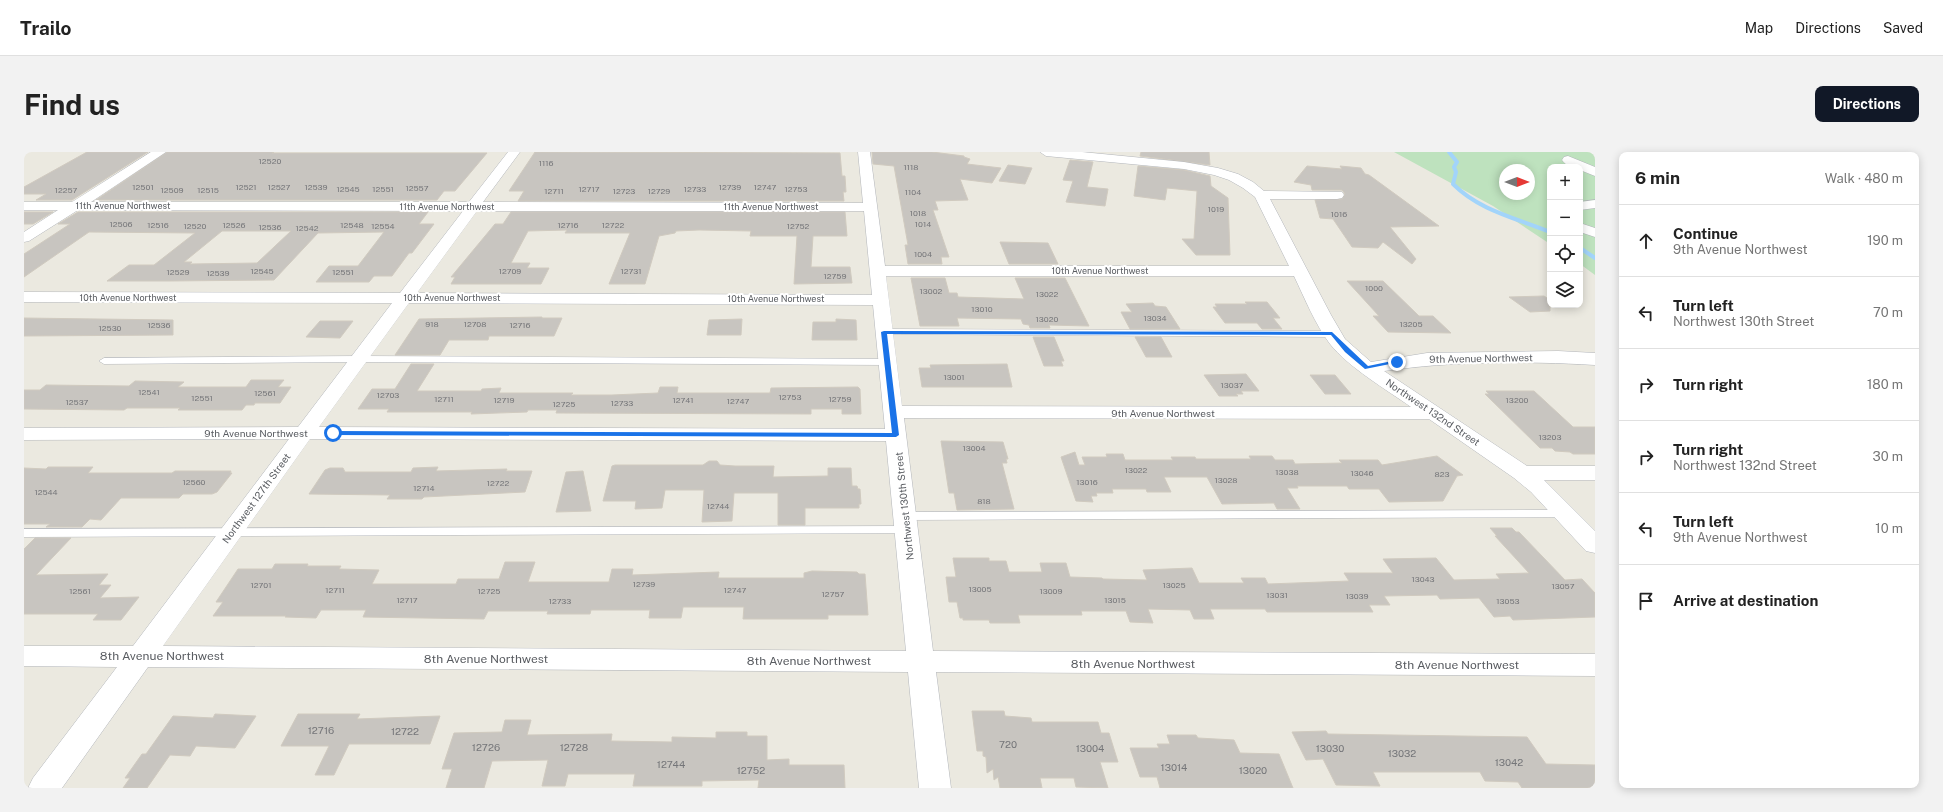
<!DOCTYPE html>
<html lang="en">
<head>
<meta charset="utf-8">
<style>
	body { margin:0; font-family:"Public Sans",sans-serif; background:#f2f2f2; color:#222 }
	.controls { position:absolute; right:12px; top:12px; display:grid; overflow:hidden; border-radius:8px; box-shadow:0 2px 10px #0003 }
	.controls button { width:36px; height:36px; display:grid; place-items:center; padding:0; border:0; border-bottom:1px solid #e0e0e0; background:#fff; color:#222; font:20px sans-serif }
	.compass { position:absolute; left:1475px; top:12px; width:36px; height:36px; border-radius:50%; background:#fff; box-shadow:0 2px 10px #0003; rotate:90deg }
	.stop { position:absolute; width:12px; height:12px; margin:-9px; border:3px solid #1a73e8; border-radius:50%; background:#fff }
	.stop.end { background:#1a73e8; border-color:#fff; box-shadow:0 1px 4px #0008 }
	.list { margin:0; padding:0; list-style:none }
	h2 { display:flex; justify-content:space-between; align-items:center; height:52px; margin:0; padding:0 16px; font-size:17px }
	h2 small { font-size:13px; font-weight:400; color:#767676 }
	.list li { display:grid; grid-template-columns:26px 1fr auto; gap:12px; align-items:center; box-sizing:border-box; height:72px; padding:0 16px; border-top:1px solid #e0e0e0 }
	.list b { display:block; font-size:15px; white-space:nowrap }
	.list p { margin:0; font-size:13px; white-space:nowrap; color:#767676 }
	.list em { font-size:13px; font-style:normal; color:#767676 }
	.icon { flex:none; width:22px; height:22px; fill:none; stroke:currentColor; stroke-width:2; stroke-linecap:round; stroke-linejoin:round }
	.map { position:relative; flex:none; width:1571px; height:636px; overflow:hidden; border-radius:8px }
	header { display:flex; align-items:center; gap:24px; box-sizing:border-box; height:56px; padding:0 20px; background:#fff; border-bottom:1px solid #e0e0e0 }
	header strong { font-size:19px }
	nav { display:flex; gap:22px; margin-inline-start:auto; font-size:14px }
	.intro { display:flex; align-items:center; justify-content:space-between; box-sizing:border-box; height:96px; padding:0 24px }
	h1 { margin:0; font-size:28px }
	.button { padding:10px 18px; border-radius:8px; background:#111827; color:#fff; font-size:14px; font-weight:700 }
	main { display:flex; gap:24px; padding:0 24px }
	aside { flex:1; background:#fff; border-radius:8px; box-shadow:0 2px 10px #0003 }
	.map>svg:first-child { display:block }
	.green { fill:#bee2be; fill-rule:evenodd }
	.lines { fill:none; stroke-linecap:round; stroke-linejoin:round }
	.stream { stroke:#a2d4fa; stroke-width:4 }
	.building { fill:#c8c5c0; stroke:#d0cabf; fill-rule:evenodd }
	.service-casing { stroke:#b3b6bb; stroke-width:1 }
	.minor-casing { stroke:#b3b6bb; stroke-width:1 }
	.service { fill:#fff; fill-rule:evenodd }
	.minor { fill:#fff; fill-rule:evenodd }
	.route { fill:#1a73e8 }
	.labels { text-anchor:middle; stroke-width:4; stroke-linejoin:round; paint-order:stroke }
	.number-label { font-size:8px; fill:#757679 }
	.far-street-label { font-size:9px; fill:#595c61; stroke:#fff }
	.street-label { font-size:10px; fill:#595c61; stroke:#fff }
	.near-number-label { font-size:10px; fill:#757679 }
	.near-street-label { font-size:12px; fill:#595c61; stroke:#fff }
</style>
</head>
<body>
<header>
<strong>Trailo</strong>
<nav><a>Map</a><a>Directions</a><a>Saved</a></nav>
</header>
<div class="intro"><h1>Find us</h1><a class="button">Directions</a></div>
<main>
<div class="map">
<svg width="1571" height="636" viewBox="0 0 1571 636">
	<rect width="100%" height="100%" fill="#ebe9e0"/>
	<path class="green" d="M1370 0H1571V123L1556 112V15H1526V92L1469 54ZM1481 18H1505V42H1481Z"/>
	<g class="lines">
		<path class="stream" d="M1425 0 1433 10 1430 15 1432 20 1429 32C1456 59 1492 66 1526 80
			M1556 96 1571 106"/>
	</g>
	<path class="building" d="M63 0H124L48 48H12L22 42H0V35Z
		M143 0H250L248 1H463L431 39H420L413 48H72Z
		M511 0 816 1 818 24H821L822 40H819L820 49H494L500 39H485Z
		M848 0H908L940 4V5L946 7 943 12 977 16 968 31 936 27 944 48 911 49 914 58H909L925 105H917L918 112H884L881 93H884L870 14 849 12Z
		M1117 0H1185L1186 13 1116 4Z
		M1046 8 1069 10 1063 35 1084 37 1081 54 1042 50 1049 29 1039 28Z
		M984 13 1008 16 1001 32 975 29Z
		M1114 14 1160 18 1186 24 1187 34 1204 46 1206 103H1172L1158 87H1170L1173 39 1143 36 1141 48 1110 44Z
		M1283 14 1318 17 1316 14 1337 16 1341 22 1345 23 1415 74 1366 75 1392 107 1388 112 1359 90 1354 96 1328 95 1309 67 1296 66 1291 48 1318 47 1321 42 1318 38H1288L1287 33 1270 30Z
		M0 60H29L9 72H0Z
		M54 60H404L395 72H410L388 101H385L368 124H350L345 130H292L305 114H334L360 80 294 81 250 128 146 129H83L105 113H130L171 81 65 80 0 125V102L46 72H34ZM198 79H267L233 111 166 112 168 110H160Z
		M487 60H821L823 84H789L787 115H826L828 131 770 132 773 84H726L727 79 675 78 652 79 651 81 635 84 621 132H585L606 81H541L543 78 504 79 487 111H506L503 116H525L517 132H427L431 125H427L471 72H479Z
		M976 90 1024 91 1034 112H985Z
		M887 126H921L925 141H933L934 145 1000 147 991 126H1041L1065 174 1025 173 1026 176H1006L1005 173 999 172 997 167 933 166 935 174H896Z
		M1323 129H1359L1395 164H1409L1427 181 1364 180 1349 164H1355Z
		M1520 144 1526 148V159L1506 160 1485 145Z
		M1221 150H1243L1256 166H1249L1258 177H1238L1233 171H1201L1189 155H1193L1191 152H1223Z
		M1129 151 1131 154 1142 155 1156 177H1106L1097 160H1108L1102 152Z
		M518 165V166H538L530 184H465L464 188H425L416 203H371L395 167Z
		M0 166 149 168V183L0 184Z
		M718 167 717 183H683L685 168Z
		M812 167 832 168 833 188H788L789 170H812Z
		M296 169H329L316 186 282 185Z
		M1009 185H1030L1040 209H1037L1039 214H1020Z
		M1111 185H1137L1148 205H1122Z
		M387 212H410L393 239H457L458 237 477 236 475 241H549L547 243H588L634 241 636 235H654L653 241H746L747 236 834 235 836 237 837 262H818V257H787V262L532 261 533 258H504L503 260 447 262 448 260H363L365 257H334L348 237H371Z
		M983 212 988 235H898L895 216H907L906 213Z
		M1222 222 1235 239H1217L1219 242H1212L1214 244H1195L1180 223Z
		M1286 223H1311L1327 242H1301Z
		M227 228H260L254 235H267L256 251H231L230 253H222L218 258H154L156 256H103L100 258 0 257V238H16L22 233 105 234 111 229 160 230 154 235H222Z
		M1462 239H1510L1549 275H1571V302H1549L1546 300 1531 299 1528 296H1516L1461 242H1465Z
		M917 289 979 290 984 307H982L983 311H978L990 357 933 358 930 341H925Z
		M1051 300 1055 313H1061L1058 305H1083L1082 302H1099L1101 308H1149L1147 305H1171L1172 307H1227L1225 304H1248L1251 308H1269L1271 312 1318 311 1315 308H1354L1358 313 1413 304 1439 323 1433 324 1419 349 1365 350 1355 337H1325L1323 334H1273L1274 336H1263L1276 357H1253L1250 351 1198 352 1183 325H1140L1147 340H1123L1122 337H1088L1089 341H1072L1073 344H1067L1069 350 1052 349 1037 305Z
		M685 309H693L696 313 711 314H750L749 325 804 324V316H827L828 334H833L834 337H836L837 352H835V356H781V373H754V341H710L708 369 678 370 680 338H641L638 356 611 357 612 349H579L588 314 591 313H679Z
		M24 315H69L64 321H148L151 319H207L206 321H208L193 340 188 342H159L155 346H97L77 368 66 367 58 375H22L26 372H0V316L22 317Z
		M414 315 412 319 483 317 482 319H508L501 340 400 345 398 347H363L366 343 285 342 301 318 306 316H319L321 320H387L389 316Z
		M559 319 567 359 532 360 542 320Z
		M1466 376H1488L1492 380H1495L1541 428 1558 427 1571 441V465L1489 468 1486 464 1470 465 1455 446 1416 447 1413 443 1360 444 1366 453H1345L1349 460H1243L1241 457H1186L1190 467H1170L1166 458 1124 457 1129 471 1106 470 1102 459H1057L1058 463H994L996 471H966L965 468H939V466H936L933 450H925L922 425H932L929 406H965V409H982L985 420H1018L1016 411H1042L1046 425 1078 426 1079 427 1123 428 1119 418 1168 416 1175 431H1220L1217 426H1241L1244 432 1325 429 1320 421H1369L1359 407 1412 406 1430 428 1476 427 1472 422 1505 421 1471 384H1473Z
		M11 386H47L12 423 84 422 75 433H87L76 446 115 445 97 468H69L74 462H0V397Z
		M481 410H511L504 430H585L588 417H609L608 423 695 420 694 426H780V421L788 419 833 420 835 422H841L844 463H804V467H719L720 455H659L657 466H625L626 458H567L566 462H523L524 459H464L460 467 339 465 342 458H297L292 466 261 465 262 464H189L199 450H192L214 417H248L251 412H284L283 414H317L315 417 355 418 348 432H432L434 427H475Z
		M948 559H980L981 564 1007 566 1008 570H1074L1077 581H1085L1094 610H1076L1084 636 1052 635 1050 626H1016L1018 636H976L974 625 970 628 969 617 963 621 962 605 959 604V599H953Z
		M191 562 232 564 211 596 172 594 166 604 146 603 123 636H99L106 626H101L118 602H122L149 564 189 566Z
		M274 562H336L333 567 416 564 406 592H325L310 623H291L305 594H257Z
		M481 568H507L503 583 588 582 587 589 648 590V585L692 586V580H723V584H743V608L765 607V613H820L821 636H734L735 628 678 629V634H609L611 622H544L541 634H518L524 608 468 609 460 636H422L428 617H418L430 581 478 580Z
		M1302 579 1304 582 1503 585 1522 612 1571 613V636H1498L1494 630 1461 629 1456 620H1349L1356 634 1312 633 1299 607 1282 608 1268 580Z
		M1143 583H1172L1174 586 1210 588 1216 601 1255 602 1269 636H1136L1133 625H1116L1106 596H1135L1133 592H1146Z"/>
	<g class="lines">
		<g class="service-casing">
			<path id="service" d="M860 177 1308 179 1313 182 1308 185 857 182 855 180Z
				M336 204 863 207 868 210 863 213 336 210 80 212 75 209 80 206Z
				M1540 358 1544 359 1546 362 1544 365 881 368 876 367 875 364 876 361 881 360Z
				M882 374 887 375 888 378 887 381 0 385V377Z"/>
		</g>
		<g class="minor-casing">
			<path id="minor" d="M127 0H142L67 50H445L484 0H496L459 50 839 51 834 0H846L861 114H1265L1231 45 1219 36 1205 28 1190 23 1160 17 1022 4 1016 0H1058L1160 10 1194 16 1214 22 1229 30 1240 39 1318 40 1320 43 1318 46 1313 47H1246L1307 163 1321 187 1347 210 1403 201 1534 199 1571 201V213C1501 209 1429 209 1360 219L1503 314H1571V328H1520L1571 379V401L1562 399 1507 340 1490 326 1405 267 880 266 909 499 1571 502V524L912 520 927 636H895L884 520 124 515 38 636H4L9 626 93 515 0 514V494H109L265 287 0 288V276L274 275 368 151 0 150V140L376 141 439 59 54 58 5 89 0 90V80L34 58H0V50H48ZM453 59H840L848 143 393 141ZM862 124H1270C1281 147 1291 172 1306 192 1324 215 1363 238 1387 255L878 254ZM385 151 849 153 861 277 295 275ZM286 287 862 289 882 499 139 494Z
				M1544 4 1571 15V24L1556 18V15C1549 15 1542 14 1538 8L1540 5Z
				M1571 48V56L1556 58V50Z
				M1556 71 1571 76V85L1556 80Z"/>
		</g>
		<use href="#service" class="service"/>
		<use href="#minor" class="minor"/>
	</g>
	<path class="route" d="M860 179 1308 180 1344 214 1373 208 1376 210 1341 217 1321 200 1307 183 863 182 875 283 872 285 309 283 306 281 309 279 868 281 857 180Z"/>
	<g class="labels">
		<g class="number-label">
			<text x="246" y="12">12520</text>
			<text x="522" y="14">1116</text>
			<text x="887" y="18">1118</text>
			<text x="119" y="38">12501</text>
			<text x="222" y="38">12521</text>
			<text x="255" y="38">12527</text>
			<text x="292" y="38">12539</text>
			<text x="706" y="38">12739</text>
			<text x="741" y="38">12747</text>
			<text x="393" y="39">12557</text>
			<text x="324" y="40">12545</text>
			<text x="359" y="40">12551</text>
			<text x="565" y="40">12717</text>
			<text x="671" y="40">12733</text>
			<text x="772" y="40">12753</text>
			<text x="42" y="41">12257</text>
			<text x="148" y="41">12509</text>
			<text x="184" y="41">12515</text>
			<text x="530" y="42">12711</text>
			<text x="600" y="42">12723</text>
			<text x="635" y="42">12729</text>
			<text x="889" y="43">1104</text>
			<text x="1192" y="60">1019</text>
			<text x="894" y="64">1018</text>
			<text x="1315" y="65">1016</text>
			<text x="97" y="75">12506</text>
			<text x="899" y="75">1014</text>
			<text x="134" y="76">12516</text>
			<text x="210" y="76">12526</text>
			<text x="328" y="76">12548</text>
			<text x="544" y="76">12716</text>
			<text x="589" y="76">12722</text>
			<text x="171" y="77">12520</text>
			<text x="359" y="77">12554</text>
			<text x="774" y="77">12752</text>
			<text x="246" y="78">12536</text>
			<text x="283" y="79">12542</text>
			<text x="899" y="105">1004</text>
			<text x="238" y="122">12545</text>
			<text x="486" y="122">12709</text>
			<text x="607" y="122">12731</text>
			<text x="154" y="123">12529</text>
			<text x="319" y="123">12551</text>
			<text x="194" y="124">12539</text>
			<text x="811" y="127">12759</text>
			<text x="1350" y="139">1000</text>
			<text x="907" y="142">13002</text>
			<text x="1023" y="145">13022</text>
			<text x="958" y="160">13010</text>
			<text x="1131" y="169">13034</text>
			<text x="1023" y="170">13020</text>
			<text x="408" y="175">918</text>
			<text x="451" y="175">12708</text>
			<text x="1387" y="175">13205</text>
			<text x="135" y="176">12536</text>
			<text x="496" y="176">12716</text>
			<text x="86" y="179">12530</text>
			<text x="930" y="228">13001</text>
			<text x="1208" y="236">13037</text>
			<text x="125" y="243">12541</text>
			<text x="241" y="244">12561</text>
			<text x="364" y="246">12703</text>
			<text x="766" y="248">12753</text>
			<text x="178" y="249">12551</text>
			<text x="420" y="250">12711</text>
			<text x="816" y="250">12759</text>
			<text x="480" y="251">12719</text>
			<text x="659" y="251">12741</text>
			<text x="1493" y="251">13200</text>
			<text x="714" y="252">12747</text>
			<text x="53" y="253">12537</text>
			<text x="598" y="254">12733</text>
			<text x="540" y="255">12725</text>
			<text x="1526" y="288">13203</text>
			<text x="950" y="299">13004</text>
			<text x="1112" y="321">13022</text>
			<text x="1263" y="323">13038</text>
			<text x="1338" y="324">13046</text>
			<text x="1418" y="325">823</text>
			<text x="1202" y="331">13028</text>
			<text x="170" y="333">12560</text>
			<text x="1063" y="333">13016</text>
			<text x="474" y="334">12722</text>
			<text x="400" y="339">12714</text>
			<text x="22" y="343">12544</text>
			<text x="960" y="352">818</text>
			<text x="694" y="357">12744</text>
			<text x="1399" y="430">13043</text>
			<text x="620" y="435">12739</text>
			<text x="237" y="436">12701</text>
			<text x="1150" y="436">13025</text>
			<text x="1539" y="437">13057</text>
			<text x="956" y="440">13005</text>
			<text x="311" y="441">12711</text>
			<text x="711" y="441">12747</text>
			<text x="56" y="442">12561</text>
			<text x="465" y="442">12725</text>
			<text x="1027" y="442">13009</text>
			<text x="809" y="445">12757</text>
			<text x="1253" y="446">13031</text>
			<text x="1333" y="447">13039</text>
			<text x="383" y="451">12717</text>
			<text x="1091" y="451">13015</text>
			<text x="536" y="452">12733</text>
			<text x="1484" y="452">13053</text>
		</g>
		<g class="far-street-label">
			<text x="99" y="57">11th Avenue Northwest</text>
			<text x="423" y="58">11th Avenue Northwest</text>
			<text x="747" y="58">11th Avenue Northwest</text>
			<text x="1076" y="122">10th Avenue Northwest</text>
			<text x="104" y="149">10th Avenue Northwest</text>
			<text x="428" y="149">10th Avenue Northwest</text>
			<text x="752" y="150">10th Avenue Northwest</text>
		</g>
		<g class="street-label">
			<text transform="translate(1457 206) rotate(-1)" y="4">9th Avenue Northwest</text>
			<text transform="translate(1409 260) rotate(34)" y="4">Northwest 132nd Street</text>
			<text x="1139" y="265">9th Avenue Northwest</text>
			<text x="232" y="285">9th Avenue Northwest</text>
			<text transform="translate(232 346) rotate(-54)" y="4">Northwest 127th Street</text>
			<text transform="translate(880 354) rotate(-96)" y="4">Northwest 130th Street</text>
		</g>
		<g class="near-number-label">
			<text x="297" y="582">12716</text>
			<text x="381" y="583">12722</text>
			<text x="984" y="596">720</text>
			<text x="462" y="599">12726</text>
			<text x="550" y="599">12728</text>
			<text x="1066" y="600">13004</text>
			<text x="1306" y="600">13030</text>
			<text x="1378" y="605">13032</text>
			<text x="1485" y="614">13042</text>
			<text x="647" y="616">12744</text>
			<text x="1150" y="619">13014</text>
			<text x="727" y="622">12752</text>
			<text x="1229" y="622">13020</text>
		</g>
		<g class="near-street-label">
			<text x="138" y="508">8th Avenue Northwest</text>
			<text x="462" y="511">8th Avenue Northwest</text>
			<text x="785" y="513">8th Avenue Northwest</text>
			<text x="1109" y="516">8th Avenue Northwest</text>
			<text x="1433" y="517">8th Avenue Northwest</text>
		</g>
	</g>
</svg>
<div class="controls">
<button>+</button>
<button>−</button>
<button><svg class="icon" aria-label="locate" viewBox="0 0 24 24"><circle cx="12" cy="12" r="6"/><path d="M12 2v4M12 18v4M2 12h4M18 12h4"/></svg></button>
<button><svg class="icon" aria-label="layers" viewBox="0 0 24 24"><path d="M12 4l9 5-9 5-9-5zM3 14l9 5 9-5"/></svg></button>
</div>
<svg class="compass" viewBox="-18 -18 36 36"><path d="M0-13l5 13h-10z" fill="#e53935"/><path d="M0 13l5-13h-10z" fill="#767676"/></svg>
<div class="stop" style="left:309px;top:281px"></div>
<div class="stop end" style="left:1373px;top:210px"></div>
</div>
<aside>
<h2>6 min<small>Walk · 480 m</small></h2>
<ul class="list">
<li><svg class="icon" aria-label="ahead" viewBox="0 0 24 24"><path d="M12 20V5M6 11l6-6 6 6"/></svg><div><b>Continue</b><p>9th Avenue Northwest</p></div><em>190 m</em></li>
<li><svg class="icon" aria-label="left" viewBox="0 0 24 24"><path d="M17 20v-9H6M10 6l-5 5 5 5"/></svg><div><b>Turn left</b><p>Northwest 130th Street</p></div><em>70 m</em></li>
<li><svg class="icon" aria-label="right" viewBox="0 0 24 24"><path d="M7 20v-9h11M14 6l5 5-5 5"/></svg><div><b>Turn right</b></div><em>180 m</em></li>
<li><svg class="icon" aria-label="right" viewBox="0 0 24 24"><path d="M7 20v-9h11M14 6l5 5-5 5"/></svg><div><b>Turn right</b><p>Northwest 132nd Street</p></div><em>30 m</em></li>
<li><svg class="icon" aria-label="left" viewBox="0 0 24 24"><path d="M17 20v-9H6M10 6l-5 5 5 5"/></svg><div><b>Turn left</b><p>9th Avenue Northwest</p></div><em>10 m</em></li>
<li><svg class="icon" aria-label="arrive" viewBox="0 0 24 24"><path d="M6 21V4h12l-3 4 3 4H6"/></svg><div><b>Arrive at destination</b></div></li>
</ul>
</aside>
</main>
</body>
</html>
